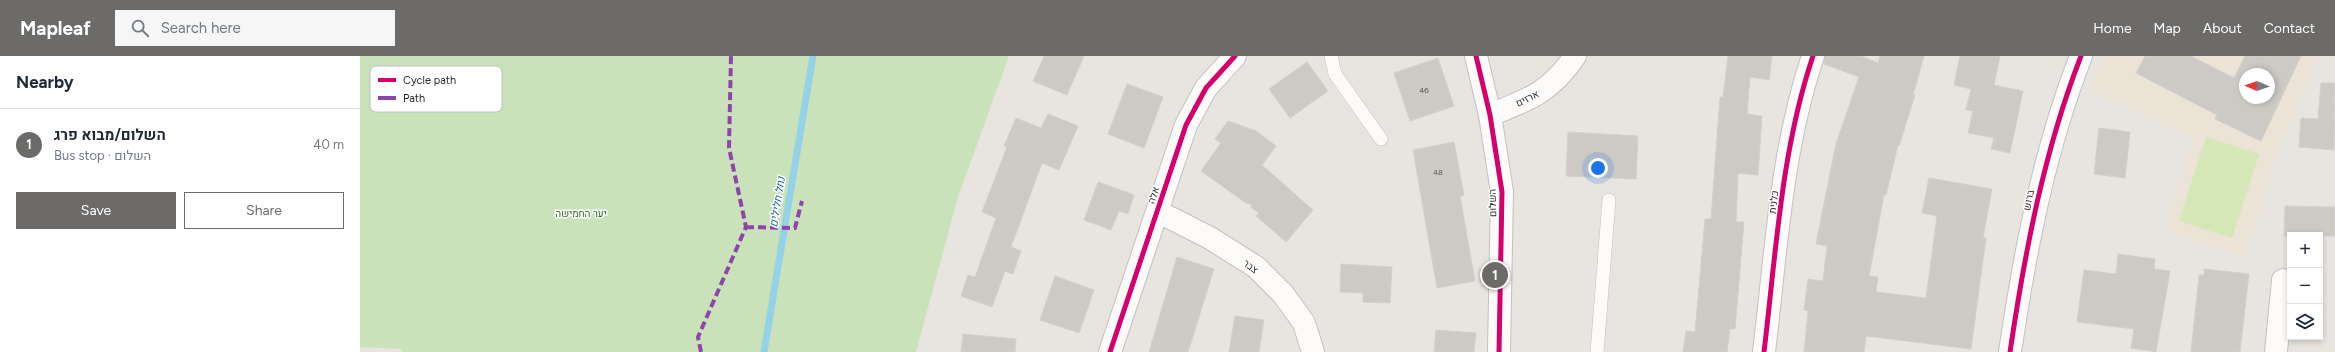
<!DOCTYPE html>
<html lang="en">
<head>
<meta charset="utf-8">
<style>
	body { margin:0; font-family:Figtree,Heebo,sans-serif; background:#f6f6f7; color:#1f2937 }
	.controls { position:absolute; right:12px; bottom:12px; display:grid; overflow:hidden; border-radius:0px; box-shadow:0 2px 6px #0003 }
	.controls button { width:36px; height:36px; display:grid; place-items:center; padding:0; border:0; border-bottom:1px solid #e0e1e3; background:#fff; color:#1f2937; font:20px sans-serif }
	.compass { position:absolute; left:1879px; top:12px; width:36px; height:36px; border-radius:50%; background:#fff; box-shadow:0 2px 6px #0003; rotate:272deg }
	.you { position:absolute; left:1238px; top:112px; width:14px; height:14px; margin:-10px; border:3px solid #fff; border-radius:50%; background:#1a73e8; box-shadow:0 0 0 6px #1a73e833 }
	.badge { display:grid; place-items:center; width:26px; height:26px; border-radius:50%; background:#6c6b6a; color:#fff; font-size:13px; font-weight:700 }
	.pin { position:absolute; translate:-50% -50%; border:2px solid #fff; box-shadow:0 1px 4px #0006 }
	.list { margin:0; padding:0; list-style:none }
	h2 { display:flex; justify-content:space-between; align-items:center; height:52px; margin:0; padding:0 16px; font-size:17px }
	h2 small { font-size:13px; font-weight:400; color:#747a83 }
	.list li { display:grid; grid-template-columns:26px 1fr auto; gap:12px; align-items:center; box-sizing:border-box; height:72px; padding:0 16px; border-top:1px solid #e0e1e3 }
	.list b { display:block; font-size:15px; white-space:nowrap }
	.list p { margin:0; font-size:13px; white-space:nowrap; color:#747a83 }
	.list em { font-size:13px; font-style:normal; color:#747a83 }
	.actions { display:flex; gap:8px; padding:12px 16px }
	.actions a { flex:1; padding:9px 0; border:1px solid #6c6b6a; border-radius:0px; text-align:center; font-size:14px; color:#6c6b6a }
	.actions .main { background:#6c6b6a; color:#fff }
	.icon { flex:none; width:22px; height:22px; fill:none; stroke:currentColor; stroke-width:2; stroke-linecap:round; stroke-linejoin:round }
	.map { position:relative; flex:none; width:1975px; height:296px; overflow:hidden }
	header { display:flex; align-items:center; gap:24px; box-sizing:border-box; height:56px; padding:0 20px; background:#6c6b6a; color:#fff }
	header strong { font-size:19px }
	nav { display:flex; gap:22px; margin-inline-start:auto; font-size:14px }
	.search { width:280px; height:36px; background:#f6f6f7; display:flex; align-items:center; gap:10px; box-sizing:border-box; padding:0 14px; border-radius:0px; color:#747a83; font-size:15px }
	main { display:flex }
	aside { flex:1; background:#fff }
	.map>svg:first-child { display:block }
	.education { fill:#ebe3d5; fill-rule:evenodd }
	.green { fill:#cae2b9 }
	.pitch { fill:#d5e6b7 }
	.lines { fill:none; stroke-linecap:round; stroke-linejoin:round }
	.stream { stroke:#95d2e8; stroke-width:7 }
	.building { fill:#cdcac6; stroke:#d3d0cc; fill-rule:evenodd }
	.service-casing { stroke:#c2c0c1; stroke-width:14 }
	.minor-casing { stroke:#c2c0c1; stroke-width:24 }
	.tertiary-casing { stroke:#c2c0c1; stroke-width:24 }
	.service { stroke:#fcfbfa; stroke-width:13 }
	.minor { stroke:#fcfbfa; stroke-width:22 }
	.tertiary { stroke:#fcfbfa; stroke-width:22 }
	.quiet { stroke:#8e44ad; stroke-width:4; stroke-dasharray:8 4; stroke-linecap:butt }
	.cycleway-casing { stroke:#fff; stroke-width:8 }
	.cycleway { stroke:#d6006c; stroke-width:5 }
	.labels { text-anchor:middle; stroke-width:3; stroke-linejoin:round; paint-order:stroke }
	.number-label { font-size:8px; fill:#545453 }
	.street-label { font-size:10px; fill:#2a2a2a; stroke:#fff }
	.park-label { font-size:10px; fill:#2b651c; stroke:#fff }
	.water-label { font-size:11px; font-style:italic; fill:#116997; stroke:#fff }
	.key { fill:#fff; stroke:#bfbfbf; stroke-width:1 }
	.key-label { font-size:11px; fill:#2a2a2a }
</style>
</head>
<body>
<header>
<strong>Mapleaf</strong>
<div class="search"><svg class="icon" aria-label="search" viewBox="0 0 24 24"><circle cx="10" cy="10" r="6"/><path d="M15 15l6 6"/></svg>Search here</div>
<nav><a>Home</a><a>Map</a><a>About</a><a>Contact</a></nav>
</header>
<main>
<aside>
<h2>Nearby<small></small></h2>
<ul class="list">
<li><span class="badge">1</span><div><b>השלום/מבוא פרג</b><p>Bus stop · השלום</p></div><em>40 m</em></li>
</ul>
<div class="actions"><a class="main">Save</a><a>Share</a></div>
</aside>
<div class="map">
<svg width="1975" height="296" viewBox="0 0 1975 296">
	<rect width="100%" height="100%" fill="#e8e4e0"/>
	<path class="education" d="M1745 0H1959L1917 96 1886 201 1805 175 1833 83 1729 34ZM1885 18H1909V42H1885Z"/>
	<path class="green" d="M0 0H649L598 141 556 296H42L41 293 0 291Z"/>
	<path class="pitch" d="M1846 81 1899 98 1872 182 1819 165Z"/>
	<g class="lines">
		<path class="stream" d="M404 296 453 0"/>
	</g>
	<path class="building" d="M684 0H724L707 39 673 25Z
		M1368 0H1412L1409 24 1390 21 1387 58 1402 60 1398 119 1378 117 1376 166H1384L1375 273H1370L1367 296H1323L1326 275 1335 276 1345 163H1351L1360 41H1363Z
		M1465 0H1501L1518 7 1520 0H1564L1553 39H1555L1539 90 1538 89 1526 139H1524L1509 220 1518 221 1516 236 1566 242 1577 160 1562 157 1569 122 1632 133 1623 182H1626L1611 293 1506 280 1504 296H1444L1448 255 1444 254 1448 223 1463 225 1467 190 1456 188 1476 88 1499 21 1464 8Z
		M1600 0H1640L1634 29 1663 35 1650 97 1631 93 1634 82 1608 77 1613 55 1606 54 1611 33 1594 29Z
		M1785 0H1831L1874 22 1885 0H1941L1901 85 1855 63 1857 59 1776 17ZM1885 18H1909V42H1885Z
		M1078 2 1094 50 1050 65 1034 17Z
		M947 6 968 35 930 62 909 33Z
		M1961 27H1975L1974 94 1939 91 1941 62 1958 63Z
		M767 28 803 41 784 92 748 78Z
		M688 58 718 70 699 114 682 107 651 191 661 195 653 218 645 215 632 251 601 240 608 219 615 221 636 162 622 156 647 91 644 90 656 62 681 72Z
		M868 65 896 75 916 90 902 109 953 154 926 186 896 160 899 157 891 151V148L886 147 841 115 861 87 855 83Z
		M1739 72 1770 76 1765 122 1734 118Z
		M1208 76 1278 80 1276 123 1206 120Z
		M1094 86 1104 139 1100 140 1115 225 1077 232 1053 94Z
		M738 126 774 139 768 158 759 155 751 174 724 164Z
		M1925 150 1975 151V180H1924Z
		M1758 198 1795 203 1794 213 1810 215 1796 296 1771 292 1774 273 1717 266 1724 214 1756 218Z
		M817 201 854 213 828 296H789Z
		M981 208 1032 211 1030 247 1003 246V237L980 236Z
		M1844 213 1889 218 1880 296H1831L1839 219H1844Z
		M695 220 734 234 719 277 680 264Z
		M875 260 904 264 899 296H869Z
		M1076 274 1116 277 1114 296H1074Z
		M603 278 656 283 655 296H601Z"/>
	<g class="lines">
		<g class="service-casing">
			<path id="service" d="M971 0 975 18 1021 83
				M1237 296 1249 144"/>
		</g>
		<g class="minor-casing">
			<path id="minor" d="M1130 59C1168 44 1191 36 1215 0
				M797 155 850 182 896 211 923 238 944 267 953 296
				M750 296 826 69 846 32 875 0
				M1404 296C1416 197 1421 95 1453 0
				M1916 296 1923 224"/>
		</g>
		<g class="tertiary-casing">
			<path id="tertiary" d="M1116 0 1130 59 1142 136 1139 296
				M1650 296C1665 195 1684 95 1721 0"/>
		</g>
		<use href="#service" class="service"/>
		<use href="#minor" class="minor"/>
		<use href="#tertiary" class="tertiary"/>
		<path class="quiet" d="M386 171 435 172 442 145
			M341 296 338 281 386 171 369 92 371 0"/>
		<g class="cycleway-casing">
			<path id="cycleway" d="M1116 0 1130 59 1142 136 1139 296
				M750 296 826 69 846 32 875 0
				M1404 296C1416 197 1421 95 1453 0
				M1650 296C1665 195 1684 95 1721 0"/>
		</g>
		<use href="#cycleway" class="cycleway"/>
	</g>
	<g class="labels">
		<g class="number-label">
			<text x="1064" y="37">46</text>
			<text x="1078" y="119">48</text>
		</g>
		<g class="street-label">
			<text transform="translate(1167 42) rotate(-27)" y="4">ארזים</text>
			<text transform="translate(793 139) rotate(-72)" y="4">אלה</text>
			<text transform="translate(1668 144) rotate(-78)" y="4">ברוש</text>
			<text transform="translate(1413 146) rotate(-83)" y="4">כלנית</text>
			<text transform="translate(1132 147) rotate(-91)" y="4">השלום</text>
			<text transform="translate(891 210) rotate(37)" y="4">צבר</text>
		</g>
		<g class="park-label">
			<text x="221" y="161">יער החמישה</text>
		</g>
		<g class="water-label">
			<text transform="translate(417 146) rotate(-81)" y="4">נחל חלילים</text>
		</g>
	</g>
	<rect x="10" y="10" width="132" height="46" rx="6" class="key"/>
	<rect x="18" y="22" width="18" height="4" fill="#d6006c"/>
	<rect x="18" y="40" width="18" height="4" fill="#8e44ad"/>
	<g class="key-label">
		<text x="43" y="28">Cycle path</text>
		<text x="43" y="46">Path</text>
	</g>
</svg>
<div class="controls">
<button>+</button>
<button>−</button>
<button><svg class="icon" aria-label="layers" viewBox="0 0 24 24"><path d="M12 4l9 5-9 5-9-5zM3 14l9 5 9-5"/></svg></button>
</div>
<svg class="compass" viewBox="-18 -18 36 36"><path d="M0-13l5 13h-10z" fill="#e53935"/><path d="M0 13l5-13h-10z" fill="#747a83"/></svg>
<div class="you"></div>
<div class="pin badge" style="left:1135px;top:219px">1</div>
</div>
</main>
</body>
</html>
